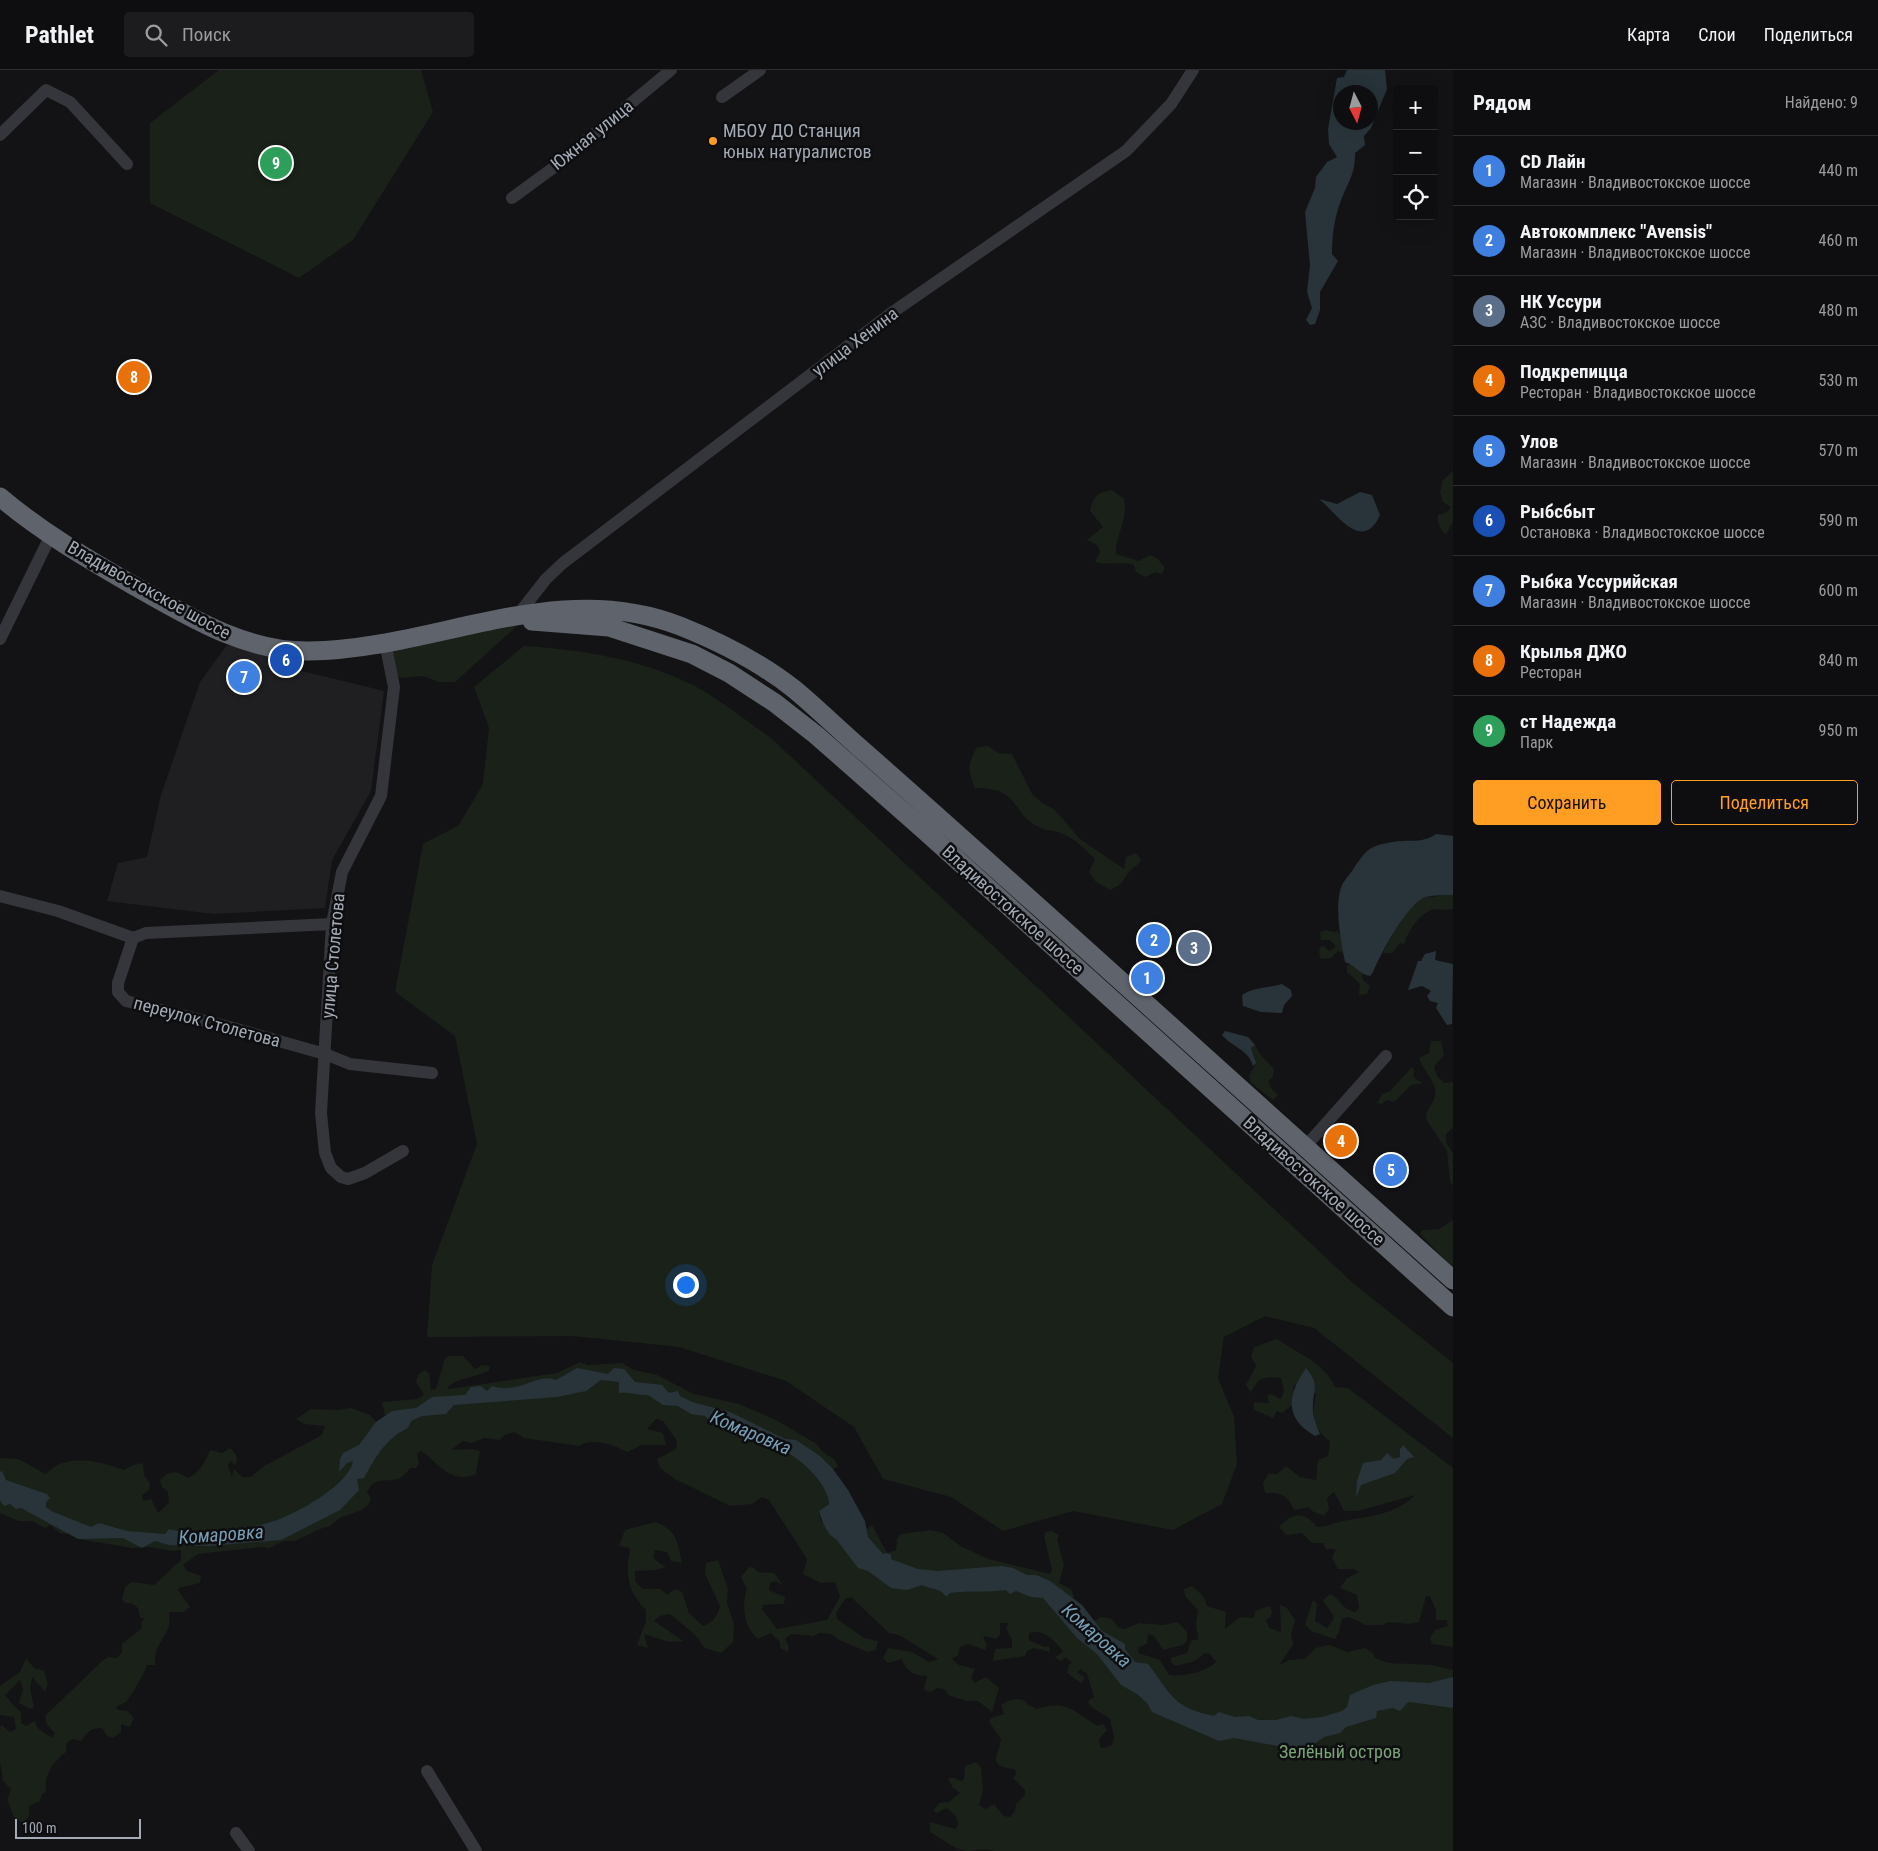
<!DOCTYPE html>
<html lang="ru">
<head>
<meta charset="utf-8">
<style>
	body { margin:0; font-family:"Roboto Condensed",sans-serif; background:#1c1c1e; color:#f1f3f6 }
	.controls { position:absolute; right:15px; top:15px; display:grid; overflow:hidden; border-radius:5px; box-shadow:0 5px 20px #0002 }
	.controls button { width:45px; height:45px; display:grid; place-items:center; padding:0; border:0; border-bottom:1px solid #2e2e30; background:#0e0e10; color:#f1f3f6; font:25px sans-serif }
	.compass { position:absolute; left:1333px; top:15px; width:45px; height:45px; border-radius:50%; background:#0e0e10; box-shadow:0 5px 20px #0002; rotate:174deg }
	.scale { position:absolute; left:15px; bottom:12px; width:126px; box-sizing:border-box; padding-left:5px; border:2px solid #a3abb7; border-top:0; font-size:14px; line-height:18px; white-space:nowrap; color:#a3abb7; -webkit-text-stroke:4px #0e0e10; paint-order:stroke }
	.you { position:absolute; left:685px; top:1214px; width:18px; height:18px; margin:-12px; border:4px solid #fff; border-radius:50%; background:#1a73e8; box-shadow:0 0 0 8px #1a73e833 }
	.badge { display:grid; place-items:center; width:32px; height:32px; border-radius:50%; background:#ff9e22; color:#fff; font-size:16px; font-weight:700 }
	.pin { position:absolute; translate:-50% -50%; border:2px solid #fff; box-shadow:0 1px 5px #0006 }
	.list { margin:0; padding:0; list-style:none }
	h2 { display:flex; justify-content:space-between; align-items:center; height:65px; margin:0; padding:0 20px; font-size:21px }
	h2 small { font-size:16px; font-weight:400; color:#9b9c9f }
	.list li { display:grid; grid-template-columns:32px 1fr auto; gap:15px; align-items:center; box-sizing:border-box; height:70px; padding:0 20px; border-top:1px solid #2e2e30 }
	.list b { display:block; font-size:19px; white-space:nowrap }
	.list p { margin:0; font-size:16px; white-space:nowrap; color:#9b9c9f }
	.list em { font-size:16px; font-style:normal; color:#9b9c9f }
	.actions { display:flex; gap:10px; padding:15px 20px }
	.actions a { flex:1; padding:11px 0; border:1px solid #ff9e22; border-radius:5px; text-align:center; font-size:18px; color:#ff9e22 }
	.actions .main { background:#ff9e22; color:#111 }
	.icon { flex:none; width:28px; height:28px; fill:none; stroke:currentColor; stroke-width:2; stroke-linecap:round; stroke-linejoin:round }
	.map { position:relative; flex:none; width:1453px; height:1781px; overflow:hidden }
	header { display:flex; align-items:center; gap:30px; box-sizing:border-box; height:70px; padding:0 25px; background:#0e0e10; border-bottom:1px solid #2e2e30 }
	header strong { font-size:24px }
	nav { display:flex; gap:28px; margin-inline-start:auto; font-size:18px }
	.search { width:350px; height:45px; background:#1c1c1e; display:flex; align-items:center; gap:12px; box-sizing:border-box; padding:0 18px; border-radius:5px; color:#9b9c9f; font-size:19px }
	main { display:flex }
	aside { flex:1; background:#0e0e10 }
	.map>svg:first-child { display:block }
	.built { fill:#1f1f22 }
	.green { fill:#192119 }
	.water { fill:#28343a; fill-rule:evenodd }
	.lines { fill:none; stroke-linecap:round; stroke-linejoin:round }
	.minor { stroke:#34363b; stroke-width:12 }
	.highway { stroke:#5f646c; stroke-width:19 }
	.poi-dot { fill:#ff9e22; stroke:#0e0e10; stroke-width:2 }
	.labels { text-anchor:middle; stroke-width:5; stroke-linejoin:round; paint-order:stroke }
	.poi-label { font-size:18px; fill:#a3abb7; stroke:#0e0e10; text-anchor:start }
	.street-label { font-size:18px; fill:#a3abb7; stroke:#0e0e10 }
	.park-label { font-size:18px; fill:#7aa478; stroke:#0e0e10 }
	.water-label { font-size:19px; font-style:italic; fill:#779fb6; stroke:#0e0e10 }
</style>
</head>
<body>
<header>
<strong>Pathlet</strong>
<div class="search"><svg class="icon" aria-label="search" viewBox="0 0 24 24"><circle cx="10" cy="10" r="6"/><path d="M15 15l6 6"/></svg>Поиск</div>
<nav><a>Карта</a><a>Слои</a><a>Поделиться</a></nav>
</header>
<main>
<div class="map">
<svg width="1453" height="1781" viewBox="0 0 1453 1781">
	<rect width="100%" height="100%" fill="#131315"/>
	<path class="built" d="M227 575 300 588 302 601 384 621 371 721 332 790 325 838 214 844 107 831 118 793 147 787 161 725 200 612Z"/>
	<path class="green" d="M219 0H421L433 42 353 170 299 208 150 133V53Z
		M1453 401V452L1446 464C1440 460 1437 452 1438 445L1447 442 1451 437 1443 432 1440 422 1442 411Z
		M1112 420 1124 429C1129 449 1115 465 1116 484L1139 491 1150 485 1158 489 1165 498 1162 504 1156 502 1145 507 1136 502 1134 495C1118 491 1109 496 1095 492L1100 482 1097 475 1087 470 1103 457 1090 441C1093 427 1097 422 1112 420Z
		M519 554 455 612H439L423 606 403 608 395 606 390 578Z
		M524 576C583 580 642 589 695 616 722 631 747 651 771 668L1353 1213 1453 1293V1368L1314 1258 1265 1246 1224 1267 1218 1308 1234 1347 1237 1394 1222 1434 1173 1460 1073 1441 1003 1461 951 1427 883 1409 854 1357 786 1311 679 1277 573 1266 427 1267 432 1195 477 1074 455 966 395 922 423 774 459 755 483 714 489 658 474 617Z
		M988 676 999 683 1012 684 1032 724 1042 733 1055 740 1080 769 1124 799 1126 787 1136 783 1141 790C1138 796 1134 796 1130 801 1121 812 1124 814 1110 820L1095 811 1089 802 1095 789C1085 779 1074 768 1061 763 1054 760 1047 761 1041 758 1009 745 1024 718 975 718 967 700 968 694 977 677Z
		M1442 825H1453V839L1439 840 1434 839C1419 844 1409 859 1404 874L1400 873 1392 883H1383C1391 868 1410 830 1427 827 1432 826 1437 827 1442 825Z
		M1326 860 1333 862 1338 861 1344 875 1343 883 1338 881 1331 888 1321 889 1319 882 1320 877 1324 876 1329 881 1336 877 1330 870H1321L1320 862Z
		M1351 894 1362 903 1363 910 1370 916 1367 924 1359 925 1360 914 1347 902V896Z
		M1431 971H1441L1444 985 1434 996 1437 1006 1444 1013 1453 1012V1058L1446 1064V1073L1453 1083V1116L1450 1111 1447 1081 1426 1049C1426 1039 1432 1036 1435 1027 1439 1015 1423 1001 1419 988L1429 983Z
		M1255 975 1260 984 1274 999 1273 1007 1269 1010 1270 1017 1278 1025 1273 1030 1251 1013 1249 1006 1256 993 1251 978Z
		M1412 997 1415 1001 1413 1005 1416 1009 1423 1013 1411 1015 1394 1032 1387 1030 1382 1034 1377 1033 1382 1024 1390 1021Z
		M1453 1150V1198L1420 1164 1422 1160 1439 1159Z
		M1277 1269C1298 1284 1324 1292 1335 1317L1348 1318 1453 1398V1577L1432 1574 1430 1568 1435 1560 1448 1556 1447 1550H1436V1540L1430 1526H1426L1419 1552 1409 1554 1389 1552 1382 1555H1366L1349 1547 1342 1549 1339 1562 1335 1569 1311 1561 1305 1554 1313 1530 1317 1534 1315 1551 1327 1558 1334 1548C1332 1540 1326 1537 1323 1530L1330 1524C1341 1529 1340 1538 1355 1542L1359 1538 1357 1525 1340 1518 1347 1508 1359 1502 1354 1499H1338L1332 1488 1336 1479H1326L1323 1473H1312L1302 1463 1286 1465 1279 1457C1293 1442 1304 1441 1317 1457 1326 1457 1334 1453 1343 1451 1369 1446 1395 1445 1415 1425L1358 1441H1344L1334 1422 1327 1428 1329 1439 1324 1446 1312 1441 1309 1437 1294 1440C1287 1424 1281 1423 1265 1423L1263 1413 1268 1404H1277L1286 1396 1300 1407 1316 1410 1318 1390 1328 1386 1330 1371C1312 1359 1312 1344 1316 1324L1294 1315 1292 1335 1282 1343 1277 1341 1273 1348 1254 1340V1332L1269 1333 1267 1326 1271 1324 1281 1329 1284 1320 1281 1308C1265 1306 1258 1307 1251 1323L1246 1315 1256 1296 1251 1287 1254 1277Z
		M450 1286H463L475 1299 482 1295 490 1296 489 1301C475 1307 459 1308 447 1317L449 1319 557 1303 580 1292 588 1295 622 1293 634 1300 657 1305 694 1324 739 1334 776 1350 817 1374 822 1381 835 1390 838 1397 833 1399 826 1417 829 1434 819 1441 821 1451 867 1459 872 1455 887 1483 896 1480 897 1469 901 1464 931 1460 943 1463 962 1477 989 1489 1050 1504 1052 1500 1044 1466 1046 1462 1051 1461 1059 1465 1057 1469 1064 1495 1059 1513 1071 1519 1074 1526 1065 1552 1074 1564 1101 1547 1112 1549 1119 1558 1125 1559 1139 1553 1163 1555 1178 1552 1187 1562V1571L1183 1575 1163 1580 1154 1566 1148 1564 1147 1574 1139 1577 1138 1583 1160 1590 1169 1605C1183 1607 1206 1602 1216 1592L1210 1584 1205 1583C1195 1593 1188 1593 1175 1596L1171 1592V1588L1187 1583 1191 1571 1198 1569 1196 1553 1198 1540 1185 1526 1184 1519 1192 1516 1204 1527 1207 1536 1226 1542 1225 1559 1240 1547 1254 1548 1255 1541 1269 1536 1272 1541 1271 1547 1266 1550 1269 1558 1281 1562 1280 1535 1287 1538 1295 1550 1291 1564 1293 1575 1279 1595 1289 1590 1304 1589 1316 1578 1324 1576 1330 1575 1347 1582 1365 1578 1373 1583 1375 1588 1389 1593 1432 1595 1453 1600V1781H994C980 1777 977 1781 966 1781 954 1779 940 1768 930 1762V1752L955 1759 958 1755C957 1746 954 1743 946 1738L937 1743 933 1741 939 1733 949 1732 960 1723 953 1718 948 1708H954L961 1711 964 1709 965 1696 976 1692 981 1697 983 1720 979 1735 985 1739 994 1734 1004 1746 1010 1747 1015 1741 1016 1734 1025 1725V1720L1013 1708 1016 1704 1015 1699C986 1696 998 1687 1001 1669L989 1652 991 1648 1004 1644 1001 1635C1010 1630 1014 1628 1024 1630L1027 1634 1037 1639C1069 1629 1074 1643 1098 1656L1103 1654 1107 1660 1099 1669 1100 1677 1105 1678 1112 1675 1114 1667 1110 1649 1090 1636 1088 1631 1094 1627 1087 1604 1081 1599 1077 1602 1085 1608 1081 1613 1067 1603 1069 1595 1072 1593 1066 1587 1061 1591 1055 1587 1063 1582C1056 1571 1043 1558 1029 1563V1570L1044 1577 1049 1576 1050 1582 1034 1578 1027 1581 1025 1586 993 1591 995 1579 1012 1578V1570L1006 1558 1009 1553H1000V1565L996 1569 983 1566 987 1575 985 1580 968 1574 960 1577 958 1585 952 1589 959 1595 975 1599 971 1608 974 1613 986 1607 999 1618 992 1642 978 1631H966L948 1625 944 1619 937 1618 931 1622 924 1620 927 1606C915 1606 905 1601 902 1589L888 1593 883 1588 888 1578 912 1582 929 1592 938 1589 899 1565 889 1563 851 1527 845 1529 836 1543 837 1549 864 1568 878 1571 876 1580 868 1582 839 1570 831 1564 820 1563 813 1566 791 1564 785 1569 789 1576 788 1582 780 1578V1572L771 1563 758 1569C744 1558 741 1535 747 1519L741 1507 749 1497 754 1498 758 1502 774 1503 783 1515 775 1511 770 1513 769 1520 785 1527 784 1534 763 1535 762 1539 777 1559 827 1550 840 1527 835 1512 821 1513 803 1504 807 1489 769 1430 762 1427 752 1434 730 1436 675 1409 660 1398 657 1389 676 1379 677 1371 663 1351 656 1349 647 1359 663 1363 666 1375H642L627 1382C615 1375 591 1367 579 1376L524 1368 514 1362 505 1365 499 1370 485 1368 471 1373 463 1371 451 1380 471 1379 480 1381 476 1404C450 1415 439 1393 421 1381L417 1384 419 1393 416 1398H410C394 1422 378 1399 367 1422L371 1428 369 1434 362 1440 339 1448 330 1456 320 1459 295 1471H284L269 1478 261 1477 198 1484 183 1495 187 1501 201 1506 200 1513 179 1518 178 1520 190 1537 184 1542H169C172 1560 164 1564 157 1579 155 1584 155 1590 155 1595H147C145 1602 132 1625 127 1631 125 1633 119 1635 116 1637L118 1640 128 1641 134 1648 130 1657 121 1654V1662L113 1668 107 1666 102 1658C91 1658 87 1661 82 1671L72 1669 67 1673 66 1682C53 1692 44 1704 46 1721L42 1724 40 1731 29 1736V1746L23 1753 14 1747 7 1730 11 1719 3 1711 0 1692V1657L2 1655 10 1662 16 1659 14 1647 0 1645V1616L20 1602 26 1588 34 1598 44 1601 48 1614 45 1622 32 1607 30 1619 34 1637 30 1639 19 1633 23 1619 20 1610 5 1625 14 1636 21 1642V1653L26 1656 34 1651 39 1659 52 1668 55 1663 47 1655 45 1646 101 1592 108 1587 117 1588 122 1582V1574L142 1558 141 1553 144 1548H140L138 1538 131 1533H125L122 1529 125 1517 132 1512 154 1515 181 1490V1480L173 1481 149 1477 132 1478 78 1469 72 1464 60 1463 50 1455 45 1458 32 1451H19L0 1443V1388L18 1389 46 1404C66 1382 98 1391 124 1400L133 1395 143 1393 144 1405 150 1413 149 1420 142 1425 143 1431 151 1429 158 1443 169 1433 168 1422 162 1417 160 1411C168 1400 177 1400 187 1408 199 1404 205 1392 210 1380L222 1383 230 1378C236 1383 239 1388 235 1395L230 1391 228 1395 232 1407 234 1399 242 1407H251L264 1396 322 1365 325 1356 304 1354 296 1349 311 1339 338 1340 351 1338 370 1345 376 1352 385 1347 382 1332 417 1329 424 1325 416 1312 418 1305 424 1300 429 1303 431 1320 436 1319 445 1288Z
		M655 1452C677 1460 678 1472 682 1493L671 1491 667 1482 655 1480 653 1488 665 1497 656 1500 635 1501V1511L643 1519H660L667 1525 675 1519 682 1522 689 1543 703 1556C713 1553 717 1546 720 1536L705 1504 706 1493 718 1490 728 1519 727 1533 734 1554 733 1572 721 1583 705 1578 695 1565 670 1544 660 1546 654 1551 683 1571 669 1572 644 1564 648 1578 637 1575 646 1551V1540C632 1526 627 1514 628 1493 628 1487 631 1483 629 1478L619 1476 625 1460Z"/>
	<path class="water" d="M1347 0H1385L1387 19 1371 58 1364 66 1365 75 1355 83C1355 102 1351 107 1344 123 1335 143 1332 163 1332 184L1338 191 1320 222V240L1315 254 1310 255 1306 250 1312 238 1307 222 1310 195 1305 142 1315 118 1316 107 1327 92 1337 87 1329 74 1328 59 1337 8 1344 7ZM1340 22H1370V52H1340Z
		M1360 422 1372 425 1380 445C1362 485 1335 441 1319 429L1337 434Z
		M1436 764 1453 766V825C1445 825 1434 825 1426 827 1408 832 1380 885 1373 902L1370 906C1359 904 1355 895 1345 892 1341 873 1333 831 1343 813 1346 808 1351 803 1354 798 1367 779 1369 776 1393 772 1409 769 1422 774 1436 764Z
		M1436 881 1435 890 1453 894 1452 954 1447 955 1436 938 1438 933 1430 931 1427 926 1431 921 1422 916 1408 920 1418 891H1421L1425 884Z
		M1282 914 1291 920 1292 926 1284 935 1282 943 1261 942 1243 936 1242 925C1254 917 1269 918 1282 914Z
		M1225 961 1248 967 1255 975 1251 978 1256 993 1253 996C1249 980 1232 977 1222 965Z
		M577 1298 608 1304 614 1298 624 1299 635 1312 662 1315 669 1323 678 1321 680 1326 692 1332 730 1342 785 1369 796 1370 820 1386 833 1399 848 1420 865 1451 868 1467 883 1484 887 1483 891 1485V1489L918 1499 937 1501 1002 1496 1013 1498 1027 1505H1036L1050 1511 1082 1535 1102 1561 1125 1574V1579L1135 1592 1148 1594C1172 1625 1172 1637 1214 1646L1219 1642 1235 1647 1249 1646 1258 1650H1276L1291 1646 1304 1649 1322 1647 1342 1641 1347 1637 1350 1625 1373 1615 1390 1611 1429 1613 1453 1607V1638C1446 1637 1412 1632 1409 1632 1406 1634 1403 1638 1400 1641L1393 1638 1377 1641 1376 1648 1346 1657 1340 1663 1324 1667 1310 1677 1303 1678 1283 1677 1234 1668 1219 1671 1152 1642 1147 1633 1137 1624 1121 1615 1097 1584 1077 1568 1043 1528 1031 1527 1016 1521 1010 1524 1006 1520C987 1523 969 1520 950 1523L946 1527C940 1517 931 1520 922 1515L907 1520 891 1518 868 1501 858 1498 836 1469C827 1465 822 1451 819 1441L829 1434C830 1416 795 1380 777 1380L742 1359 710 1351 705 1346 691 1344 678 1336 663 1335 648 1325C642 1326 629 1322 619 1323V1312L601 1310 586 1321 557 1327 454 1335 446 1344 422 1346 411 1351 408 1358C386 1368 375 1388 364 1408L357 1409 359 1420 340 1440 281 1470 209 1476 169 1475 155 1471 142 1478 123 1468 78 1469 21 1438 16 1439 10 1434 4 1436 0 1430V1402L2 1401 6 1410 47 1424 50 1428 46 1432V1437L51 1441 91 1457 99 1453 127 1461 165 1464 169 1459C190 1466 246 1459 268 1453 291 1447 349 1416 353 1391L347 1393 339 1402 340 1389 343 1383 359 1375 376 1352 392 1341 416 1338 432 1327 465 1325 471 1317 481 1316 487 1321 492 1316C520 1325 535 1303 556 1310Z
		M1306 1298C1321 1316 1312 1320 1313 1340 1313 1347 1317 1357 1320 1364L1315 1366C1283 1348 1288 1324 1306 1298Z
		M1403 1375 1414 1387 1407 1389 1395 1403 1361 1415 1356 1428 1357 1411 1363 1393 1381 1390 1387 1383 1394 1389 1400 1387V1379Z"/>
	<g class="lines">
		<path class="minor" d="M722 27 760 0
			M0 65 46 20 70 32 127 94
			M512 128 553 98 671 0
			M517 546 546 509 563 493 890 244 1126 81 1171 34 1193 0
			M0 569 51 465
			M385 572 394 617 381 726 342 802 332 854 321 1043 325 1083 331 1098 341 1107 348 1109 365 1103 403 1081
			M0 826 58 841 133 868
			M332 854 146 863 133 868 118 913V922L126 931 233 958 325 984 350 994 432 1003
			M1305 1077 1386 986
			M427 1701 476 1781
			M236 1763 249 1781"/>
		<path class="highway" d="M0 427C40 461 86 488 131 514 186 545 244 582 309 581 434 580 556 507 680 556 720 572 760 592 794 619 817 638 838 659 860 678 908 720 956 763 1004 806 1154 940 1303 1075 1453 1210
			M532 551 609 557 692 584 729 603 775 633 816 665 924 760 1453 1237"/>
	</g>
	<circle class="poi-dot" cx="713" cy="71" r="5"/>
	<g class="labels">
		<g class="poi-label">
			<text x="723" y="67">МБОУ ДО Станция<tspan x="723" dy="21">юных натуралистов</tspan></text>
		</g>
		<g class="street-label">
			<text transform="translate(592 65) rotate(-39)" y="6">Южная улица</text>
			<text transform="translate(855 272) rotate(-37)" y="6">улица Хенина</text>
			<text transform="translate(149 520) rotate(29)" y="6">Владивостокское шоссе</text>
			<text transform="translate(1013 840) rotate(42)" y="6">Владивостокское шоссе</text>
			<text transform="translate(333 886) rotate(-85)" y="6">улица Столетова</text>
			<text transform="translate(207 952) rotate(15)" y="6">переулок Столетова</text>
			<text transform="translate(1314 1111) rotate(42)" y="6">Владивостокское шоссе</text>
		</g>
		<g class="park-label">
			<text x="1340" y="1688">Зелёный остров</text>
		</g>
		<g class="water-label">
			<text transform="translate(751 1362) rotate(23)" y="7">Комаровка</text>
			<text transform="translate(221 1464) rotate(-4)" y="7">Комаровка</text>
			<text transform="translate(1097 1565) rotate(42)" y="7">Комаровка</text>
		</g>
	</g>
</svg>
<div class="controls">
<button>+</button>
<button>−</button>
<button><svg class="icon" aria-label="locate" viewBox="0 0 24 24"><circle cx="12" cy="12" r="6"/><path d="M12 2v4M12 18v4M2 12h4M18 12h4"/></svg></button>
</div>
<svg class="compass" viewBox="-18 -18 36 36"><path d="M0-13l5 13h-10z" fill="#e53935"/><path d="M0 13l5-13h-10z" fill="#9b9c9f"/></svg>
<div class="scale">100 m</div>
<div class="you"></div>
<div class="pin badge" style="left:1147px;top:908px;background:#3f7fe0">1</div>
<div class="pin badge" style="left:1154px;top:870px;background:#3f7fe0">2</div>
<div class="pin badge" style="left:1194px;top:878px;background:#5c6f8a">3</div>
<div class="pin badge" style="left:1341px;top:1071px;background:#e8710a">4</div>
<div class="pin badge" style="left:1391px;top:1100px;background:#3f7fe0">5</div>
<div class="pin badge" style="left:286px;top:590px;background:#1a4fb4">6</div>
<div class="pin badge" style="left:244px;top:607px;background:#3f7fe0">7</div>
<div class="pin badge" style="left:134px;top:307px;background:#e8710a">8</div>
<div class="pin badge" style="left:276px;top:93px;background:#2e9e5b">9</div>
</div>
<aside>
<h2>Рядом<small>Найдено: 9</small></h2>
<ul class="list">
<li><span class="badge" style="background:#3f7fe0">1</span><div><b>CD Лайн</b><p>Магазин · Владивостокское шоссе</p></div><em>440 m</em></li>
<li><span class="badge" style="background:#3f7fe0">2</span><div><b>Автокомплекс &quot;Avensis&quot;</b><p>Магазин · Владивостокское шоссе</p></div><em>460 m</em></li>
<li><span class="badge" style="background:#5c6f8a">3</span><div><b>НК Уссури</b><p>АЗС · Владивостокское шоссе</p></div><em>480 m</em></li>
<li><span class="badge" style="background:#e8710a">4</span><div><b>Подкрепицца</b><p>Ресторан · Владивостокское шоссе</p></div><em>530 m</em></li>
<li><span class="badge" style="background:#3f7fe0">5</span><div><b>Улов</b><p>Магазин · Владивостокское шоссе</p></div><em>570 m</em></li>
<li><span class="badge" style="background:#1a4fb4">6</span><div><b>Рыбсбыт</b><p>Остановка · Владивостокское шоссе</p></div><em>590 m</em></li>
<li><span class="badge" style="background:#3f7fe0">7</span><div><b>Рыбка Уссурийская</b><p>Магазин · Владивостокское шоссе</p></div><em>600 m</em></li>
<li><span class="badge" style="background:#e8710a">8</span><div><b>Крылья ДЖО</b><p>Ресторан</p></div><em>840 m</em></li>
<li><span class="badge" style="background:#2e9e5b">9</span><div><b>ст Надежда</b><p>Парк</p></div><em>950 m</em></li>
</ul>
<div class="actions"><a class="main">Сохранить</a><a>Поделиться</a></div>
</aside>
</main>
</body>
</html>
